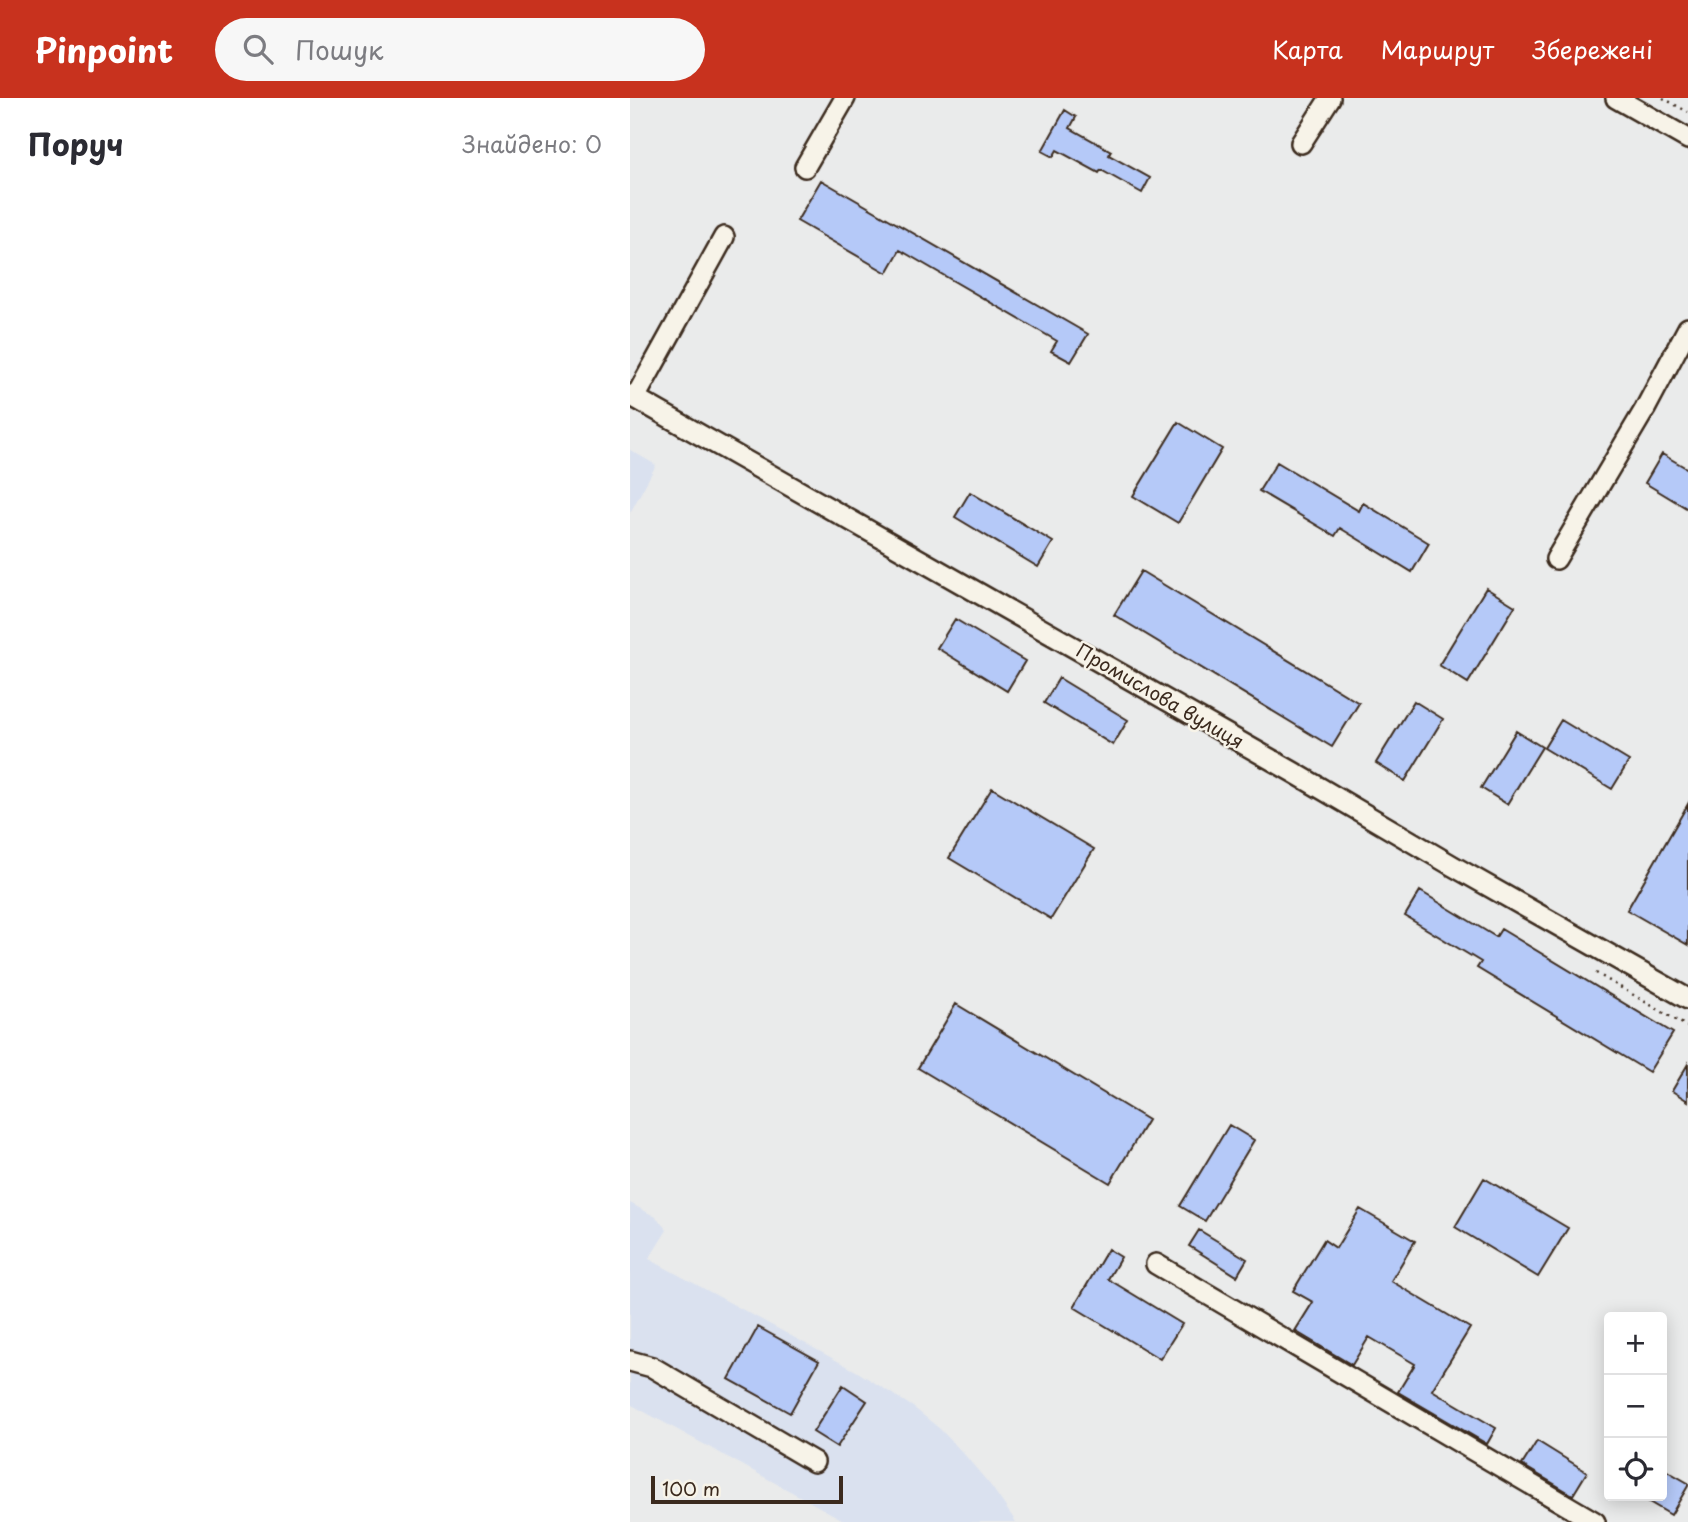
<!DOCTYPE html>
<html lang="uk">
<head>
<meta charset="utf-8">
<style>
	body { margin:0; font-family:"Playpen Sans",sans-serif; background:#f7f7f7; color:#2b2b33 }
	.controls { position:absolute; right:21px; bottom:21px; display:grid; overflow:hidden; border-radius:7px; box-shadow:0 4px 18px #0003 }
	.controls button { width:63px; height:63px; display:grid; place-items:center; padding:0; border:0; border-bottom:2px solid #e1e1e2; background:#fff; color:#2b2b33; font:35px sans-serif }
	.scale { position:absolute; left:21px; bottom:18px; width:192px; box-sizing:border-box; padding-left:7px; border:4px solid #3b2a1e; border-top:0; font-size:19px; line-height:24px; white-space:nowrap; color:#3b2a1e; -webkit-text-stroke:5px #f7f3e8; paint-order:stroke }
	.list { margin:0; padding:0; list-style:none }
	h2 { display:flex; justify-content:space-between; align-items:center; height:91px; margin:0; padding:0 28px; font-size:30px }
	h2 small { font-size:23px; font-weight:400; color:#7c7c81 }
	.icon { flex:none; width:38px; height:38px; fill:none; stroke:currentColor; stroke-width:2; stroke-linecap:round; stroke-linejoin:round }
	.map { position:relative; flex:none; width:1058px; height:1424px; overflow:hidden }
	header { display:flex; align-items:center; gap:42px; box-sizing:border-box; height:98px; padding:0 35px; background:#c8321e; color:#fff }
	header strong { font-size:33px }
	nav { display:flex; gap:38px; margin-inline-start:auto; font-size:24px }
	.search { width:490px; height:63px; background:#f7f7f7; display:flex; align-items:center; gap:18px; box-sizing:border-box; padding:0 24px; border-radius:38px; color:#7c7c81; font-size:26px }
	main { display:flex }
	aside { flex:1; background:#fff }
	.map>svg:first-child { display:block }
	.built { fill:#dae1ef }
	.building { fill:#b5c9f8; stroke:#3b2a1e; stroke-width:2 }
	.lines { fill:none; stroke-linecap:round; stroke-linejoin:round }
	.minor-casing { stroke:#3b2a1e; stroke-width:24 }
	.path { stroke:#3b2a1e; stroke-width:2.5; stroke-dasharray:2 5; stroke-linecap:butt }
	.minor { stroke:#f7f3e8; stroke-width:19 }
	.labels { text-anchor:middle; stroke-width:5; stroke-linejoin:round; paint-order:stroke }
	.street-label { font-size:19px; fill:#3b2a1e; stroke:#f7f3e8 }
</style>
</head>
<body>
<header>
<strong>Pinpoint</strong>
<div class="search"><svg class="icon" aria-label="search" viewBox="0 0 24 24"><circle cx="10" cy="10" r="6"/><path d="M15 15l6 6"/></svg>Пошук</div>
<nav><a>Карта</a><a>Маршрут</a><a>Збережені</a></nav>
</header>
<main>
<aside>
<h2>Поруч<small>Знайдено: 0</small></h2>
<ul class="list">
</ul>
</aside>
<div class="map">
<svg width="1058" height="1424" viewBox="0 0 1058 1424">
	<rect width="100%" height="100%" fill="#eaebeb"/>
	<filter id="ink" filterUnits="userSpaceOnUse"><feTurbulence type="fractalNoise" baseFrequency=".0143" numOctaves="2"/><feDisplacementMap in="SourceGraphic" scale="14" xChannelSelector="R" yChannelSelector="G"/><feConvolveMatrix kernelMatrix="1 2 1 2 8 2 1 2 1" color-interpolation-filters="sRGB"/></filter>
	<g filter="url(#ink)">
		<path class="built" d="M0 352 26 367 0 415Z
			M0 1105 26 1119 37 1132 19 1161 226 1273 283 1309 310 1331 333 1355 361 1388 386 1424H217L0 1306Z"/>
		<path class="building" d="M435 12 446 19 440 30 481 53 479 57 520 80 512 95 471 72 469 75 427 52 423 59 412 53Z
			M191 82 458 236 441 264 421 253 427 243 270 152 257 175 167 123Z
			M548 324 592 351 548 425 503 398Z
			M1032 356 1058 371V411L1015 385Z
			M647 364 729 413 733 405 799 445 782 474 710 430 705 438 629 393Z
			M340 394 423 444 408 469 325 419Z
			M511 473 729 605 702 649 484 517Z
			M856 490 885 508 838 585 809 567Z
			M325 521 395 563 377 593 307 550Z
			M429 580 498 622 483 647 414 605Z
			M784 603 813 621 775 683 746 665Z
			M931 622 999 663 982 691 914 650Z
			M886 633 912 649 877 706 851 690Z
			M362 690 464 751 421 821 319 760Z
			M1058 706V847L997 812Z
			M790 793 866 839 871 831 1043 935 1019 974 847 870 851 864 775 818Z
			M326 906 518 1022 480 1085 288 970Z
			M1058 966V1003L1042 993Z
			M599 1027 624 1042 575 1123 550 1108Z
			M854 1080 938 1130 908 1179 825 1129Z
			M730 1111 785 1143 761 1183 840 1230 802 1292 866 1330 857 1346 768 1294 785 1266 739 1239 722 1267 665 1233 683 1204 663 1193 694 1142 706 1150Z
			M569 1132 617 1161 607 1178 559 1148Z
			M478 1151 491 1159 478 1181 552 1226 530 1261 444 1209Z
			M128 1229 189 1263 160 1315 99 1281Z
			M213 1287 237 1303 207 1349 183 1334Z
			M907 1343 957 1374 943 1397 892 1367Z
			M1032 1370 1058 1385V1388L1041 1417 1009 1398H1032Z"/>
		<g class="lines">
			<g class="minor-casing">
				<path id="minor" d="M986 0 1058 41
					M671 45 700 0
					M175 69 215 0
					M0 297 663 674 823 768 1058 901
					M5 300 94 139
					M926 461 1015 311 1058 230
					M526 1166 965 1424
					M0 1263 22 1269 184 1364"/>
			</g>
			<path class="path" d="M1033 0 1058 14
				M966 875 1058 929"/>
			<use href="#minor" class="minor"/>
		</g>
	</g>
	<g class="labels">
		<g class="street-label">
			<text transform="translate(530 598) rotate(30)" y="7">Промислова вулиця</text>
		</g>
	</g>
</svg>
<div class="controls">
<button>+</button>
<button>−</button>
<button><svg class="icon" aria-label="locate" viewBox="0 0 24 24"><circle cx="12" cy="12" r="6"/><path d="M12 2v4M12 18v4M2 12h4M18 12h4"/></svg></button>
</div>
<div class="scale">100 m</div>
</div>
</main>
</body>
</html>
